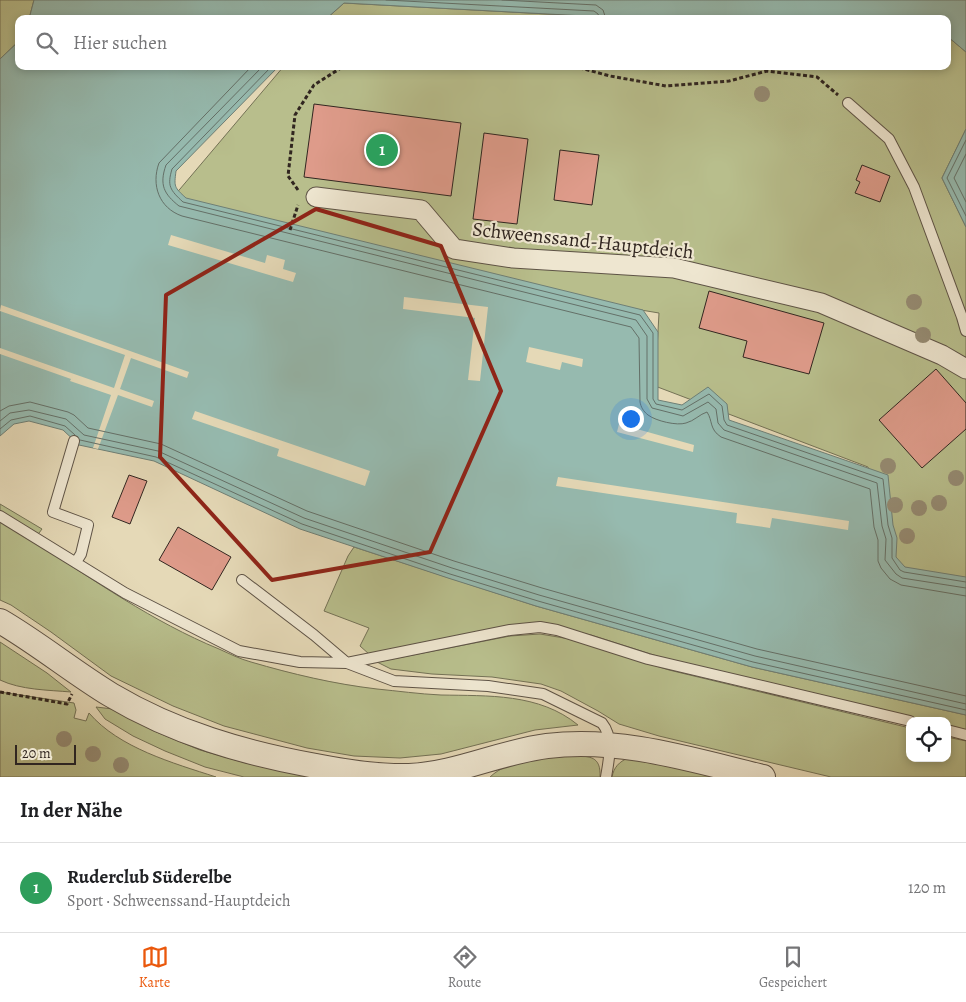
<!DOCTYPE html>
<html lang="de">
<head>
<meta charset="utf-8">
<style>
	body { margin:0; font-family:Alegreya,serif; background:#f6f6f6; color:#202124 }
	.controls { position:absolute; right:15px; bottom:15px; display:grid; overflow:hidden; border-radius:10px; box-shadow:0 2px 8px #0003 }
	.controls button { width:45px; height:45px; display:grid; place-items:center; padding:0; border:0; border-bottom:1px solid #e0e0e0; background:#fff; color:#202124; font:25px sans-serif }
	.scale { position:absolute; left:15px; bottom:12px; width:61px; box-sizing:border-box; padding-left:5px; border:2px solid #312620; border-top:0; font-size:14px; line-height:18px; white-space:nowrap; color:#312620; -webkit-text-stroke:4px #eee6d0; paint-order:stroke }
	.you { position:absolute; left:630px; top:418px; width:18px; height:18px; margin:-12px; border:4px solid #fff; border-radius:50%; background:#1a73e8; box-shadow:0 0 0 8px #1a73e833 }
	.badge { display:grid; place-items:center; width:32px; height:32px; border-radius:50%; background:#ea580c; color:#fff; font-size:16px; font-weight:700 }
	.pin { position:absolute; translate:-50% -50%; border:2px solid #fff; box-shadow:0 1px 5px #0006 }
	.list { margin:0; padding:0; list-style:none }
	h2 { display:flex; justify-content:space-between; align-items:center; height:65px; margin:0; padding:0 20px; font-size:21px }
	h2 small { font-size:16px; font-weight:400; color:#757577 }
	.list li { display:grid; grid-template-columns:32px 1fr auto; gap:15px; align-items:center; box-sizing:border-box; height:90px; padding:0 20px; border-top:1px solid #e0e0e0 }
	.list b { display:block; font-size:19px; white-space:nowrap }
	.list p { margin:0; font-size:16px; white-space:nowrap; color:#757577 }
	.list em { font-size:16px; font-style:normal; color:#757577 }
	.icon { flex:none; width:28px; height:28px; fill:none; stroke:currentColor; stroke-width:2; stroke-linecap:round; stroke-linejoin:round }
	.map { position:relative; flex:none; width:966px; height:777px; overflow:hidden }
	.search { position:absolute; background:#fff; box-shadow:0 2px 8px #0003; left:15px; right:15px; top:15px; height:55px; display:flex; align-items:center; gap:12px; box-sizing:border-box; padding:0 18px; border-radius:10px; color:#757577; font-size:19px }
	.sheet { height:155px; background:#fff }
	nav { display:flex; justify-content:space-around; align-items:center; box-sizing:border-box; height:70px; border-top:1px solid #e0e0e0; background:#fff; font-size:14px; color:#757577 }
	nav a { display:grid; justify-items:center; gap:2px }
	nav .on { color:#ea580c }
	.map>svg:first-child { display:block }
	.green { fill:#b8be8c; stroke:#747256 }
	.water { fill:#96baaf; stroke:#6e7f76 }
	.pier { fill:#e5d9b7 }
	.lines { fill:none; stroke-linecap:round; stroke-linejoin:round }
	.shore { stroke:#647068; stroke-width:1 }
	.building { fill:#de9b8a; stroke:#312620 }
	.service-casing { stroke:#5e5346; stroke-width:12 }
	.minor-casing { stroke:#5e5346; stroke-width:21 }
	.tertiary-casing { stroke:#5e5346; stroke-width:26 }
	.path { stroke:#312620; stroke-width:3; stroke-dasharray:4 2.5; stroke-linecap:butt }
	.service { stroke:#eee6d0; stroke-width:10 }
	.minor { stroke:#eee6d0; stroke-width:19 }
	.tertiary { stroke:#eee6d0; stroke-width:24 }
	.tree { fill:#958b73 }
	.marked { fill:none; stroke:#8f2418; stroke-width:4; stroke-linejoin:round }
	.labels { text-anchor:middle; stroke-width:4.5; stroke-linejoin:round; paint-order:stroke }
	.street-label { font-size:20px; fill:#312620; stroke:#eee6d0 }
</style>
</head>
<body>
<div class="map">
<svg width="966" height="777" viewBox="0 0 966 777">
	<rect width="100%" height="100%" fill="#e5d9b7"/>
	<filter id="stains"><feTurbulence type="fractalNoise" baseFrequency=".004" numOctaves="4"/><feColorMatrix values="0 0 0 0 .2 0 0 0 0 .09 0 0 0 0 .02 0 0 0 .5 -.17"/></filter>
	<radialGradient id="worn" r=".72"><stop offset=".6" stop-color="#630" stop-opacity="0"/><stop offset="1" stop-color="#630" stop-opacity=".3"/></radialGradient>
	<path class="green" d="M0 0H34L29 19H19V41L0 59Z
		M344 3 640 19H326Z
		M947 36 966 52V129L942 178 966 227V585L896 565 868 467 655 386 659 313 484 284 169 202 284 66H947Z
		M0 504 42 529 33 541C94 580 153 622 219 649 230 654 240 659 251 662 292 674 334 684 377 689 398 691 419 694 441 695 488 696 539 693 578 725L535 730 441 754 400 758 354 756 307 748 224 726 173 706 111 676 51 632 11 605 0 600Z
		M354 547 536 606 752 667 966 715V732L947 728V721H917L834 702 663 658 591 635 529 624 369 654 360 646 369 628 324 611 348 556Z
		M540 634 570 639 669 670 910 728V758H947V737L966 741V777H831L659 736 619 724 598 711 561 691 541 684 492 677 432 674 391 669 377 662 510 636Z
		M0 642 47 673 71 692C48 690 21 690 0 680Z
		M0 692 74 703 76 710 74 718 86 721 89 713C119 748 173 763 216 777H0Z
		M96 707 113 709 154 731 200 750 246 763 317 777H244L205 767 165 751 133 736 105 719Z
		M572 756C590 756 601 756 600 777H490C510 758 546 758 572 756Z
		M628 758 719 777H612C614 767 619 762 628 758Z"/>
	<path class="water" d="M34 0H966V52L947 36V19H640L344 3 326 19H29Z
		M19 41V66H279L176 171C174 187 174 187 186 198L643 310 658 332V400L682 405 708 387 727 404 729 420 888 475 893 525 897 538 896 557 905 567 966 577V715L752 667 536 606 448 578 300 529 154 461 79 445 63 430 29 421 14 424 0 436V59Z
		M966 129V227L942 178Z"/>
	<path class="pier" d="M171 235 265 263 267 255 285 260 283 269 296 273 293 282 168 245Z
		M404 297 488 307 480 381 468 380 475 318 403 309Z
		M1 305 189 372 187 378 131 358 120 389 154 401 152 407 118 395 98 449 93 448 111 395 70 381 71 379 0 354V348L114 388 125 355 0 311Z
		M529 347 583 359 582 367 562 362 560 370 526 362Z
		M195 411 370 471 365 486 277 456 279 449 192 419Z
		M619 424 694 445 693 452 617 432Z
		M558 477 849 521 848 530 772 518 770 528 736 523 737 513 556 486Z"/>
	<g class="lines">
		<path class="shore" d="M386 0 594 11 598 14 600 19
			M502 0 596 5 603 10 606 19
			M252 66 159 163C151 185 159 208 182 216L631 327 639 338 640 402C641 407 643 411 648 415 656 421 677 426 686 423 694 421 700 414 707 412 713 421 709 429 721 437L870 489 874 527 878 540V561L881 568 890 579 901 585 966 596
			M263 66 166 165C159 185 164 194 179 206L636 320 647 336V399L652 408 683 416 708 402 716 409 718 423 724 430 877 483 882 526 886 539 885 560 896 574 902 578 966 588
			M272 66 172 169C167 186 170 190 183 202L640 315 653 333V399L656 404 682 410 709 394 722 406 724 420 727 425 883 479 888 525 892 538V558L900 570 904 572 966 582
			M966 140 947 178 966 216
			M966 154 954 178 966 202
			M0 411 9 406 30 402 68 412 74 415 88 428 161 444 307 511 454 561 542 588 757 649 966 696
			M0 421 10 413 29 410 66 419 84 435 158 451 304 518 452 568 539 595 755 656 966 704
			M0 429 11 420 30 416 65 426 75 435
			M80 440 156 457 302 524 450 574 538 601 753 662 966 710"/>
	</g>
	<path class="building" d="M314 104 461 123 451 196 304 177Z
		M484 133 528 139 517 224 473 219Z
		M560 150 599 155 592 205 554 200Z
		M862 165 890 176 880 202 855 193 860 182 856 180Z
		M709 291 824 323 809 374 743 357 747 341 699 328Z
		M936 369 966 403V429L922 468 879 420Z
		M129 475 147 481 130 524 112 517Z
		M178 527 231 557 212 590 159 560Z"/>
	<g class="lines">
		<g class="service-casing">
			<path id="service" d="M848 103 889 139 914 187 962 317 966 331
				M74 441 53 512 88 525 81 554 76 562
				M0 516 125 593 239 651 300 662 347 663 510 630 540 627 557 630 648 659 910 721
				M242 580 314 635 347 663 394 681 488 686 543 694 602 723C614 738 609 759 606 777
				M947 730 966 735"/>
		</g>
		<g class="minor-casing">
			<path id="minor" d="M316 197 421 210 454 249 513 258 674 268 821 303 942 355 966 369"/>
		</g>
		<g class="tertiary-casing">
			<path id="tertiary" d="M0 621C38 643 73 672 111 695 175 733 244 753 316 766 347 772 378 777 409 776 457 774 500 752 547 746 621 737 692 760 763 777"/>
		</g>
		<path class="path" d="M573 66 610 76 666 86 729 81 767 71 817 77 838 95
			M298 190 288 176 295 115 314 85 344 66
			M290 230 298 205
			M0 692 67 704 72 694"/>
		<use href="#service" class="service"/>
		<use href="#minor" class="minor"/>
		<use href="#tertiary" class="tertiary"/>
	</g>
	<g class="tree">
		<circle cx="762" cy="94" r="8"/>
		<circle cx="914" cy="302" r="8"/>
		<circle cx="923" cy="335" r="8"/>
		<circle cx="888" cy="466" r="8"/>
		<circle cx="956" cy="478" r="8"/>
		<circle cx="939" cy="503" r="8"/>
		<circle cx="895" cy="505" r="8"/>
		<circle cx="919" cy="508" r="8"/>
		<circle cx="907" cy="536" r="8"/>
		<circle cx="64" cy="739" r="8"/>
		<circle cx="93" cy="754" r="8"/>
		<circle cx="121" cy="765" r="8"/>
	</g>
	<path class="marked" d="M316 209 441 246 501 391 430 552 272 580 160 457 166 295Z"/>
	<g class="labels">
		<g class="street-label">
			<text transform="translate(583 240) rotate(6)" y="7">Schweenssand-Hauptdeich</text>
		</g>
	</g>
	<rect width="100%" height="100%" filter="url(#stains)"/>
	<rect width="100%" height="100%" fill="url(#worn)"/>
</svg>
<div class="controls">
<button><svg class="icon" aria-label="locate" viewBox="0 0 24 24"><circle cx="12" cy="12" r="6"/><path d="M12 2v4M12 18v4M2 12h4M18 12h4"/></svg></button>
</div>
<div class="scale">20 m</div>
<div class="you"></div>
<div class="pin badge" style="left:382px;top:150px;background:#2e9e5b">1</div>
<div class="search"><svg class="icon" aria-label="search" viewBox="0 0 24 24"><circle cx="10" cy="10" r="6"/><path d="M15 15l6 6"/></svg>Hier suchen</div>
</div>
<section class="sheet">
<h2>In der Nähe<small></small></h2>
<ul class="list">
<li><span class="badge" style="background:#2e9e5b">1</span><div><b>Ruderclub Süderelbe</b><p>Sport · Schweenssand-Hauptdeich</p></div><em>120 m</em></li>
</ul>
</section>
<nav>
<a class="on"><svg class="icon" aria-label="map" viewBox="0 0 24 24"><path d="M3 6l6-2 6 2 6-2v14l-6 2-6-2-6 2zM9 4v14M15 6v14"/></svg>Karte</a>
<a><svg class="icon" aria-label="directions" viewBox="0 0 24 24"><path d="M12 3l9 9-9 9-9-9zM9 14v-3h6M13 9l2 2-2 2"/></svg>Route</a>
<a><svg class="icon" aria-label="saved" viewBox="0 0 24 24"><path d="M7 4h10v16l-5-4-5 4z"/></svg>Gespeichert</a>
</nav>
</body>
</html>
